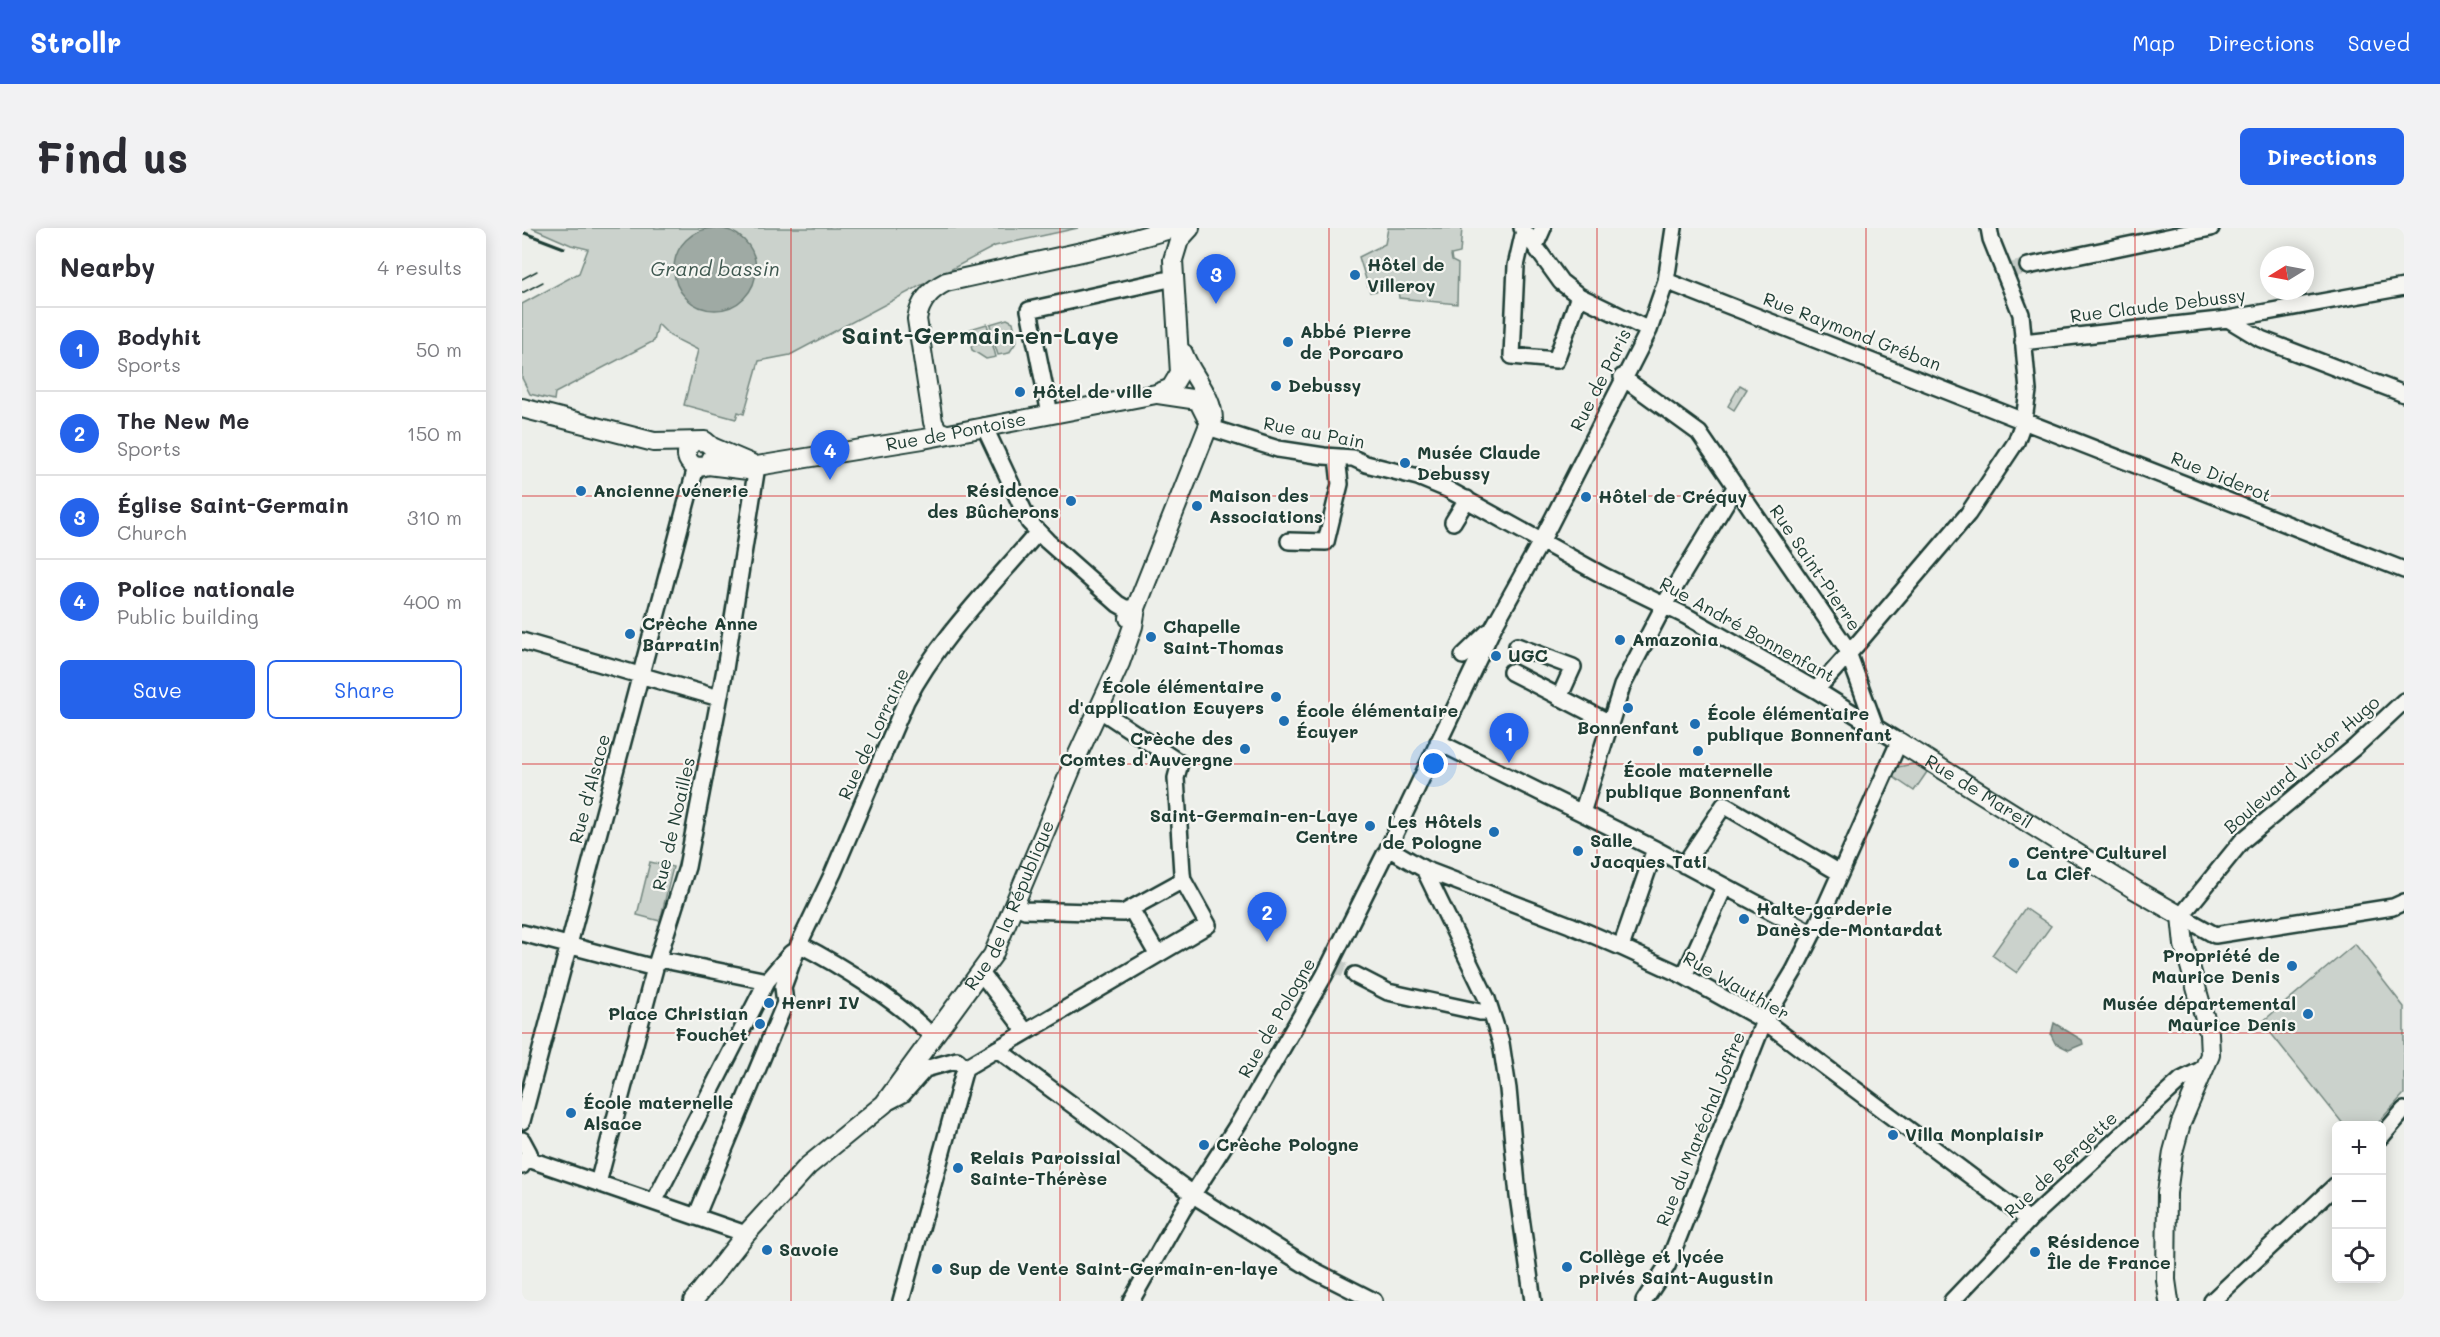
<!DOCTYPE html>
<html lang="en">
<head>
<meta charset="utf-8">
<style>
	body { margin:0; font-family:Mali,sans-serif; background:#f2f2f3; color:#2b2b33 }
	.controls { position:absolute; right:18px; bottom:18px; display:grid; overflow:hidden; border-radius:9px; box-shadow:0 3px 15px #0003 }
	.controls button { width:54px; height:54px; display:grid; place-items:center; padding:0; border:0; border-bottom:2px solid #e1e1e2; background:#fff; color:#2b2b33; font:30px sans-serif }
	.compass { position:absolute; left:1738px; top:18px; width:54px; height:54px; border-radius:50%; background:#fff; box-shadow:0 3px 15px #0003; rotate:260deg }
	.you { position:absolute; left:912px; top:536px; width:21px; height:21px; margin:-15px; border:4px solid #fff; border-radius:50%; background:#1a73e8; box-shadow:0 0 0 9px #1a73e833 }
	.badge { display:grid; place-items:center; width:39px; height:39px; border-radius:50%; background:#2563eb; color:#fff; font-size:20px; font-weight:700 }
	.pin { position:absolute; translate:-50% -50px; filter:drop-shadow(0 2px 3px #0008) }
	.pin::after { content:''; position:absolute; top:32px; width:21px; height:18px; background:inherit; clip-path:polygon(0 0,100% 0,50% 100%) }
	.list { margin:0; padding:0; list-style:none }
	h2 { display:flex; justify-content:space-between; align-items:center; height:78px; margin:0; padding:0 24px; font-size:26px }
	h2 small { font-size:20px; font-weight:400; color:#7c7c81 }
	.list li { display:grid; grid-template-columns:39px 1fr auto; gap:18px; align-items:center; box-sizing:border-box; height:84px; padding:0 24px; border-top:2px solid #e1e1e2 }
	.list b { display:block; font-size:22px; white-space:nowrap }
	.list p { margin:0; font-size:20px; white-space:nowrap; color:#7c7c81 }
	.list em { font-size:20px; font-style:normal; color:#7c7c81 }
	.actions { display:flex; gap:12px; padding:18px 24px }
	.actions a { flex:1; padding:14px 0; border:2px solid #2563eb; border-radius:9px; text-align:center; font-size:21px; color:#2563eb }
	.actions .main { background:#2563eb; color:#fff }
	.icon { flex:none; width:33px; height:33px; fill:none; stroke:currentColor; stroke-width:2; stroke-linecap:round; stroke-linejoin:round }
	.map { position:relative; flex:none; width:1882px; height:1073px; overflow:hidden; border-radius:9px }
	header { display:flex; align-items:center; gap:36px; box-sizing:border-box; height:84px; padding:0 30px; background:#2563eb; color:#fff }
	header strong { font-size:28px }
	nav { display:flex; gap:33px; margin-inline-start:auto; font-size:21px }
	.intro { display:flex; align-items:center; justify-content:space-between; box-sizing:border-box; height:144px; padding:0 36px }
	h1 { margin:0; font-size:42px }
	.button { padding:15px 27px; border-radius:9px; background:#2563eb; color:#fff; font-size:21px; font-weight:700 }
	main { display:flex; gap:36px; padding:0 36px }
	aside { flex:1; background:#fff; border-radius:9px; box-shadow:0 3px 15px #0003 }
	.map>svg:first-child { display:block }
	.green { fill:#cbd2cc; stroke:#758880; stroke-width:1.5 }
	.water { fill:#9faaa4; stroke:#6c7e77; stroke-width:1.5 }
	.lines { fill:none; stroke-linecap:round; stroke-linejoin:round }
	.minor-tunnel { stroke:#c4cbc6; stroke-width:15; stroke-dasharray:15 8; stroke-linecap:butt }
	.minor-casing { stroke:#1f3d34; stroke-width:20 }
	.major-casing { stroke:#1f3d34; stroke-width:22 }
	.minor { stroke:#f6f6f2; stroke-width:15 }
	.major { stroke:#f6f6f2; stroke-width:18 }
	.tram { stroke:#1f3d34; stroke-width:1.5 }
	.rail { stroke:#1f3d34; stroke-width:3 }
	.grid { fill:none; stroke:#d62828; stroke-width:1.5; stroke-opacity:0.55 }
	.poi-dot { fill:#1f6fb2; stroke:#f6f6f2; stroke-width:2 }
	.labels { text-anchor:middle; stroke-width:4.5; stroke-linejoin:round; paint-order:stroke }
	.poi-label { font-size:18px; font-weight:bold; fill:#1f3d34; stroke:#f6f6f2; text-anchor:start }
	.street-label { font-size:18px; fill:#1f3d34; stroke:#f6f6f2 }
	.water-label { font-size:20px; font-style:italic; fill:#3f5850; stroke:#f6f6f2 }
	.district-label { font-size:24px; font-weight:bold; fill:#1f3d34; stroke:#f6f6f2 }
</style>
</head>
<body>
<header>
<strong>Strollr</strong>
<nav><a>Map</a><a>Directions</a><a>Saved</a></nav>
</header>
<div class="intro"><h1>Find us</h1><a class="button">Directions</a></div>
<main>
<aside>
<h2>Nearby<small>4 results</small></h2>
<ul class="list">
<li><span class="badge">1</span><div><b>Bodyhit</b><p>Sports</p></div><em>50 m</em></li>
<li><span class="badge">2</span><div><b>The New Me</b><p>Sports</p></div><em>150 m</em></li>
<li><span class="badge">3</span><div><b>Église Saint-Germain</b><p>Church</p></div><em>310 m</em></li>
<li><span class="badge">4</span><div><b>Police nationale</b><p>Public building</p></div><em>400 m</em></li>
</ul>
<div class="actions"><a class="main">Save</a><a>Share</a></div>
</aside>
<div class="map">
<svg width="1882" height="1073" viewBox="0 0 1882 1073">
	<rect width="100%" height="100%" fill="#edefea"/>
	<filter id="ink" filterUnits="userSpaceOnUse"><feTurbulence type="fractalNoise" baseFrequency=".0167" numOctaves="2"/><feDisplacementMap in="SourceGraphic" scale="12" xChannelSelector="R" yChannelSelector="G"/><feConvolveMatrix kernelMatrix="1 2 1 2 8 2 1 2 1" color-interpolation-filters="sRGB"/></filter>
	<g filter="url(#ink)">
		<path class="green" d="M10 0H556L473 18 268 127 237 133 222 186 216 184 214 191 162 177 176 122 148 108 136 96 132 113 33 165 32 172 8 166 0 150V76L57 45 66 21 49 17Z
			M866 0H940L938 25 929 27 930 33 936 36 935 76 877 70 876 60 848 64 837 29 863 16Z
			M485 91 491 94 493 103 475 108 470 107 468 96Z
			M465 96 468 107 465 111 448 115 446 106 448 101Z
			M494 106 495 113 487 125 476 127 472 114 476 110Z
			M465 114H470L474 129 464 131 450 122 449 118Z
			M1218 157 1225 161 1212 182 1206 178Z
			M1395 535 1405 544 1392 563 1370 548 1376 539Z
			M128 634 151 639 138 693 115 687Z
			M1503 680 1529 698 1495 745 1470 727Z
			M1833 716 1882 779V866L1854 897H1822L1740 794Z"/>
		<path class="water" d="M152 41a41 41 0 1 1 82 0a41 41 0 1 1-82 0Z
			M1532 795 1560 812 1561 816 1547 822 1533 815 1529 807Z"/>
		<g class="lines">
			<path class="minor-tunnel" d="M1490 42 1506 38
				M809 736 833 747"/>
			<g class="minor-casing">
				<path id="minor" d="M1000 0 1039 54 1057 68 1127 102
					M1002 3 994 38 990 128 1034 132 1057 68
					M1013 18 1021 0
					M1506 38 1689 0
					M1144 53 1882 342
					M1706 91 1739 111 1882 166
					M1501 114 1706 91 1882 59
					M1100 149 1177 205 1324 419 1353 498
					M528 186 507 82 652 50
					M462 198 507 294 525 313 596 376 603 380H614
					M686 199 756 221 802 228 831 230 844 236 896 249 925 261 1082 348 1164 388 1294 462 1377 514 1296 695 1272 743 1242 793 1145 1038 1122 1073
					M931 294 945 271
					M767 313 804 314 818 256 815 229
					M0 413 197 470
					M995 418 1051 439 1037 470
					M941 428 966 404
					M989 444 1088 495
					M1294 462 1337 414 1446 286 1494 214 1502 192 1506 163 1499 86 1469 11 1467 0
					M1882 473 1833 519 1720 613 1659 688 1693 707 1871 679 1882 674
					M916 514 1133 621 1290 705
					M1060 585 1100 458 1145 372 1214 258
					M869 614 972 398 1022 308 1127 102 1144 53 1152 0
					M866 620 902 641 1048 697 1099 719 1162 748 1241 792 1507 992
					M1162 637 1202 577 1318 645
					M902 641 965 771 979 815 986 861 996 968 1011 1073
					M493 678 503 682 601 685 661 652
					M609 681 635 726
					M0 705 133 740
					M277 716C316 736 383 777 411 810
					M1099 719 1133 621
					M137 731 245 753
					M459 745 504 804
					M833 747 866 764 958 784H969
					M1162 748 1202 660
					M475 821 679 972 793 1043 852 1073
					M443 840 686 697 661 652 660 645 654 550 658 535 578 482
					M362 876 381 866 403 841 435 832 443 840
					M0 893 174 239
					M1860 908 1882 882
					M0 912 7 925 0 938
					M6 931 224 1006
					M76 955 133 740 165 639 203 441 235 238
					M132 974 245 753 269 725
					M174 989 263 775 261 759 277 716 311 645 384 473C417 410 470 358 516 304
					M379 1073 443 840
					M609 1073 660 983 718 893 802 748 863 626
					M1430 1073 1507 992 1659 852 1683 840
					M1690 1073 1814 957"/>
			</g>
			<g class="major-casing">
				<g id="major">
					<path d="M636 166 676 172 684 188"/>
					<path d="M0 180 132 214 183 213 190 219 230 236"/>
					<path d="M424 206 416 203 411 194 395 91C398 73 408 62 424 54L587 18 652 0"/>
					<path d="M170 214C158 228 169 244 186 237L191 228"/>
					<path id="s1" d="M186 237 226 242 235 238 401 211 634 166 649 160 658 145 651 32 657 12 668 0"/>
					<path d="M607 390 614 380 686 199 691 192C691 168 669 147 661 125"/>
					<path id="s2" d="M1377 514 1612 661 1659 688 1662 717 1687 805 1688 827 1659 895 1651 924 1645 965 1644 1052 1647 1073"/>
					<path id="s3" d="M171 1073 224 1006 286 938 362 876 471 727 550 539 598 435 611 398 614 380"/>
				</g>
			</g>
			<use href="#minor" class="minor"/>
			<use href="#major" class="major"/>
			<path class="tram" d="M0 51 15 43
				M0 65 21 54"/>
			<path class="rail" d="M0 4 42 20"/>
		</g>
	</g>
	<path class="grid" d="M269 0V1073M538 0V1073M807 0V1073M1075 0V1073M1344 0V1073M1613 0V1073M0 268H1882M0 536H1882M0 805H1882"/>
	<g class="poi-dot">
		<circle cx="833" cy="47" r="6"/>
		<circle cx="766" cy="114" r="6"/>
		<circle cx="754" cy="158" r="6"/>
		<circle cx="498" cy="164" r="6"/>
		<circle cx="883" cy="235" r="6"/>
		<circle cx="59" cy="263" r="6"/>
		<circle cx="1064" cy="269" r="6"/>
		<circle cx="549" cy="273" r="6"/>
		<circle cx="675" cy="278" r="6"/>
		<circle cx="108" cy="406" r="6"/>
		<circle cx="629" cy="409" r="6"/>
		<circle cx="1098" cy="412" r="6"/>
		<circle cx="974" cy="428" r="6"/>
		<circle cx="754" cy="469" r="6"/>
		<circle cx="1106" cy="480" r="6"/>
		<circle cx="762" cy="493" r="6"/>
		<circle cx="1173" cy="496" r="6"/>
		<circle cx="723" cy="521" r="6"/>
		<circle cx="1176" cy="523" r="6"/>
		<circle cx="848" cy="598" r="6"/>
		<circle cx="972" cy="604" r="6"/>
		<circle cx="1056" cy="623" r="6"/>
		<circle cx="1492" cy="635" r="6"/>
		<circle cx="1222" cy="691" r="6"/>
		<circle cx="1770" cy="738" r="6"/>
		<circle cx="247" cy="775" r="6"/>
		<circle cx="1786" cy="786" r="6"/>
		<circle cx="238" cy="796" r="6"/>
		<circle cx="49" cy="885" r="6"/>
		<circle cx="1371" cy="907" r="6"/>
		<circle cx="682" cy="917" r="6"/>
		<circle cx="436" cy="940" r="6"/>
		<circle cx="245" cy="1022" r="6"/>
		<circle cx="1513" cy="1024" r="6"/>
		<circle cx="1045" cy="1039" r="6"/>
		<circle cx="415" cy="1041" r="6"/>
	</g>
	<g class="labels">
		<g class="poi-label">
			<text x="845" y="43">Hôtel de<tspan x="845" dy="21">Villeroy</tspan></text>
			<text x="778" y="110">Abbé Pierre<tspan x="778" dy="21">de Porcaro</tspan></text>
			<text x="766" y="164">Debussy</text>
			<text x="510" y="170">Hôtel de ville</text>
			<text x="895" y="231">Musée Claude<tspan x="895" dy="21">Debussy</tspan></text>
			<text x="71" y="269">Ancienne vénerie</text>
			<text x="537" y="269" text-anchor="end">Résidence<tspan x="537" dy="21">des Bûcherons</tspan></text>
			<text x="687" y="274">Maison des<tspan x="687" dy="21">Associations</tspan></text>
			<text x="1076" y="275">Hôtel de Créquy</text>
			<text x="120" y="402">Crèche Anne<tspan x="120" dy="21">Barratin</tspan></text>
			<text x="641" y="405">Chapelle<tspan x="641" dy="21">Saint-Thomas</tspan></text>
			<text x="1110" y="418">Amazonia</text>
			<text x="986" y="434">UGC</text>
			<text x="742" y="465" text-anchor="end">École élémentaire<tspan x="742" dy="21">d'application Ecuyers</tspan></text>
			<text x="774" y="489">École élémentaire<tspan x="774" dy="21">Écuyer</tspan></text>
			<text x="1185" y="492">École élémentaire<tspan x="1185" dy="21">publique Bonnenfant</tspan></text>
			<text x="1106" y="506" text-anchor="middle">Bonnenfant</text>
			<text x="711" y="517" text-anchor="end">Crèche des<tspan x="711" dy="21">Comtes d'Auvergne</tspan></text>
			<text x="1176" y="549" text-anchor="middle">École maternelle<tspan x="1176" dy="21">publique Bonnenfant</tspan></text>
			<text x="836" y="594" text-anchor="end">Saint-Germain-en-Laye<tspan x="836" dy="21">Centre</tspan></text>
			<text x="960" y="600" text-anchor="end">Les Hôtels<tspan x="960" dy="21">de Pologne</tspan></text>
			<text x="1068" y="619">Salle<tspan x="1068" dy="21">Jacques Tati</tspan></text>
			<text x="1504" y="631">Centre Culturel<tspan x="1504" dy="21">La Clef</tspan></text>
			<text x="1234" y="687">Halte-garderie<tspan x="1234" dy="21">Danès-de-Montardat</tspan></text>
			<text x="1758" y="734" text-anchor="end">Propriété de<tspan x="1758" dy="21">Maurice Denis</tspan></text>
			<text x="259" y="781">Henri IV</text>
			<text x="1774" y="782" text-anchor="end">Musée départemental<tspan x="1774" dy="21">Maurice Denis</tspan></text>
			<text x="226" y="792" text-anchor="end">Place Christian<tspan x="226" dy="21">Fouchet</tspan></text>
			<text x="61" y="881">École maternelle<tspan x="61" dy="21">Alsace</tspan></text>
			<text x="1383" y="913">Villa Monplaisir</text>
			<text x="694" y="923">Crèche Pologne</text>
			<text x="448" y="936">Relais Paroissial<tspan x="448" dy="21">Sainte-Thérèse</tspan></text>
			<text x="1525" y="1020">Résidence<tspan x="1525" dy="21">Île de France</tspan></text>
			<text x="257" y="1028">Savoie</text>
			<text x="1057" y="1035">Collège et lycée<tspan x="1057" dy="21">privés Saint-Augustin</tspan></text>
			<text x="427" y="1047">Sup de Vente Saint-Germain-en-laye</text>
		</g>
		<g class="street-label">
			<text transform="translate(1636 78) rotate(-7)" y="6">Rue Claude Debussy</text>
			<text transform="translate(1330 104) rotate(21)" y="6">Rue Raymond Gréban</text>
			<text transform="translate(1079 152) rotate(-63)" y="6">Rue de Paris</text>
			<text dy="6" stroke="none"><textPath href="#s1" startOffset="252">Rue de Pontoise</textPath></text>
			<text transform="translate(792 205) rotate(11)" y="6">Rue au Pain</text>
			<text transform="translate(1699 249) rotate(22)" y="6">Rue Diderot</text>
			<text transform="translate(1293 340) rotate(56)" y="6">Rue Saint-Pierre</text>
			<text transform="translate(1225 402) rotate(29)" y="6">Rue André Bonnenfant</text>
			<text transform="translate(352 506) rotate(-65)" y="6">Rue de Lorraine</text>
			<text transform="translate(1780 537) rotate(-41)" y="6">Boulevard Victor Hugo</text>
			<text transform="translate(68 561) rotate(-75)" y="6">Rue d'Alsace</text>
			<text dy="6" stroke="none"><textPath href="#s2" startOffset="94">Rue de Mareil</textPath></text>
			<text transform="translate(152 596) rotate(-77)" y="6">Rue de Noailles</text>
			<text dy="6" stroke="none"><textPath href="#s3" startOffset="512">Rue de la République</textPath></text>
			<text transform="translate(1214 758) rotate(30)" y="6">Rue Wauthier</text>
			<text transform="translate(755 790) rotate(-60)" y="6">Rue de Pologne</text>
			<text transform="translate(1179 901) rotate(-68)" y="6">Rue du Maréchal Joffre</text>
			<text transform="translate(1539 937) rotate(-43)" y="6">Rue de Bergette</text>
		</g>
		<g class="water-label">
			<text x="193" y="48">Grand bassin</text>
		</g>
		<g class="district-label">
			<text x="458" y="116">Saint-Germain-en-Laye</text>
		</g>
	</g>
</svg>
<div class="controls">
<button>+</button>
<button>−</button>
<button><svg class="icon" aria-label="locate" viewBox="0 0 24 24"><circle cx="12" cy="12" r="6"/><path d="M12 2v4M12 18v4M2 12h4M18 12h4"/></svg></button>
</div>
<svg class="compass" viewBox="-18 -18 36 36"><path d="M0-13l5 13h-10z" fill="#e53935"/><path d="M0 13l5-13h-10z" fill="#7c7c81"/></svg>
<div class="you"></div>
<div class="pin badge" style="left:987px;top:535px">1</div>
<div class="pin badge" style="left:745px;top:714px">2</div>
<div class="pin badge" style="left:694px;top:76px">3</div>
<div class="pin badge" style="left:308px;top:252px">4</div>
</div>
</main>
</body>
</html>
